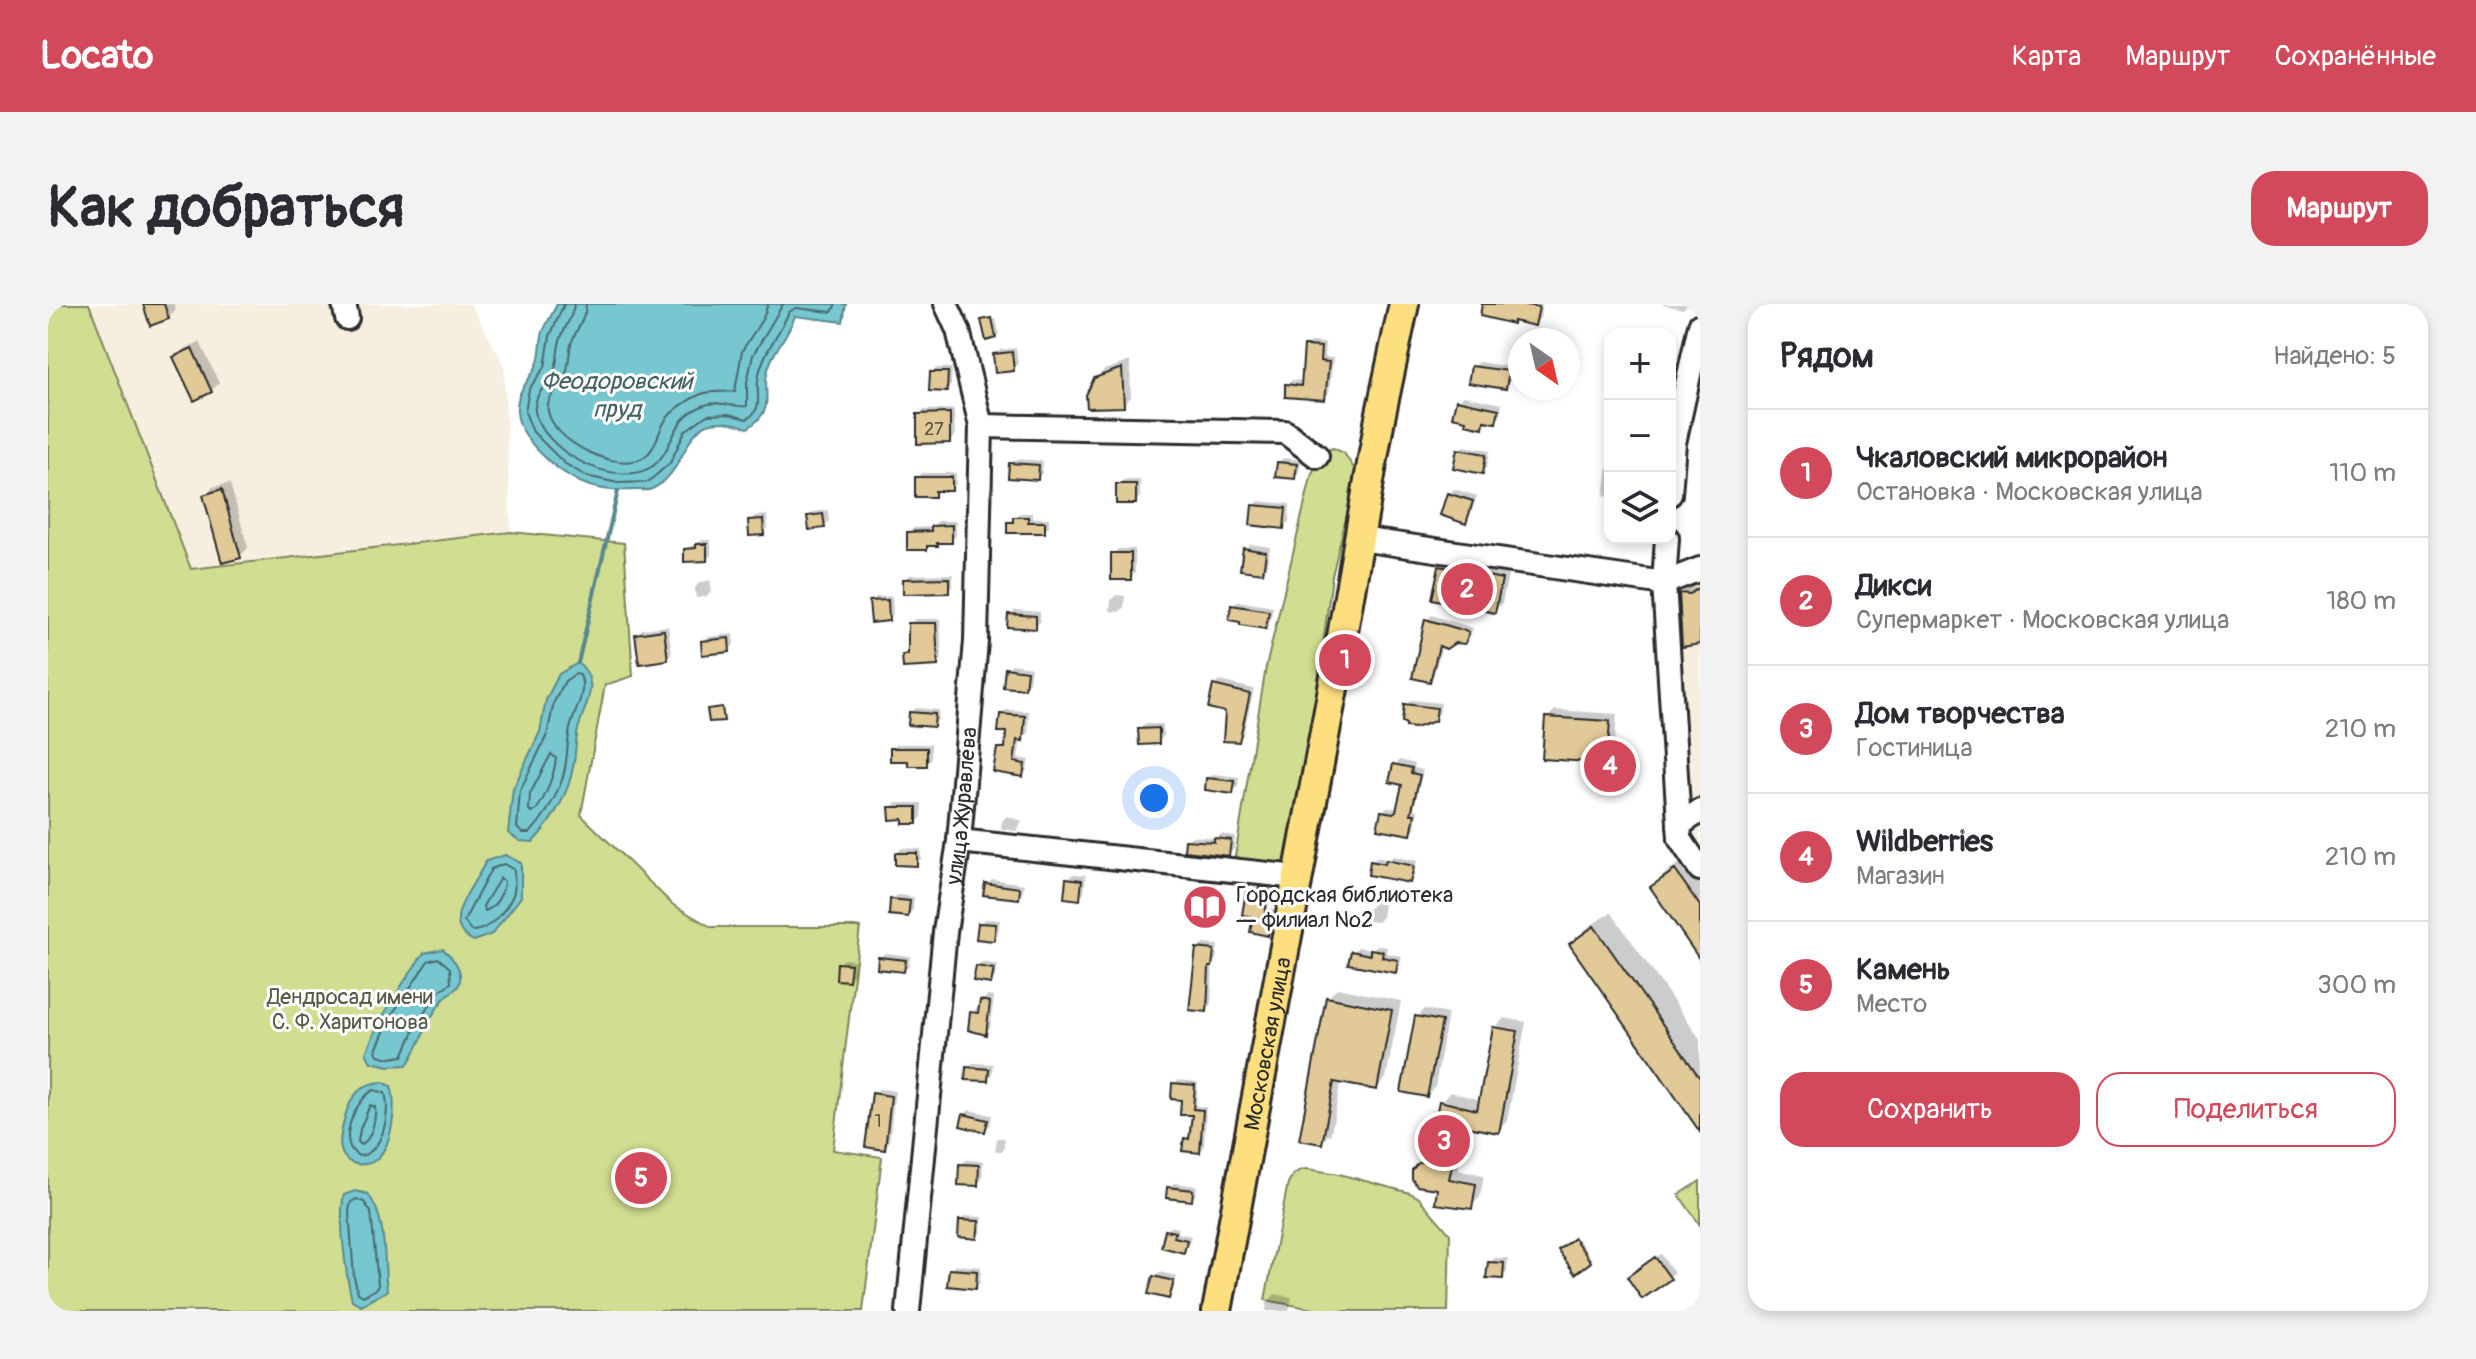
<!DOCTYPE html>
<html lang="ru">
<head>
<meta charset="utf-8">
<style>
	body { margin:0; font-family:Pangolin,sans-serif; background:#f2f2f3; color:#2b2b33 }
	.controls { position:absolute; right:24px; top:24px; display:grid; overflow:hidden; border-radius:16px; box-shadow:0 4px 12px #0003 }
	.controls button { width:72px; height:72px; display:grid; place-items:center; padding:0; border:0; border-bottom:2px solid #e1e1e2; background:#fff; color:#2b2b33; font:40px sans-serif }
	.compass { position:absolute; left:1460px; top:24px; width:72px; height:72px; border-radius:50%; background:#fff; box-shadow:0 4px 12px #0003; rotate:146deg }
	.you { position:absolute; left:1106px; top:494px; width:28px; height:28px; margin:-20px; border:6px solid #fff; border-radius:50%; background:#1a73e8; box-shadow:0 0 0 12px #1a73e833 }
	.badge { display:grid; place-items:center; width:52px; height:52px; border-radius:50%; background:#d1495b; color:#fff; font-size:26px; font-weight:700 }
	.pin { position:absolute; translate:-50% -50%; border:4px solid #fff; box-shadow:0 2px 8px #0006 }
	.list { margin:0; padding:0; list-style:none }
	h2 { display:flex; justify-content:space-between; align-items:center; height:104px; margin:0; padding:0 32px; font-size:34px }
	h2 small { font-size:26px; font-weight:400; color:#7c7c81 }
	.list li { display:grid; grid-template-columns:52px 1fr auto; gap:24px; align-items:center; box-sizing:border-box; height:128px; padding:0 32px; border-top:2px solid #e1e1e2 }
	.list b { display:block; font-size:30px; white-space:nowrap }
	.list p { margin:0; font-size:26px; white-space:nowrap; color:#7c7c81 }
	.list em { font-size:26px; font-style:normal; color:#7c7c81 }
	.actions { display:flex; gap:16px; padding:24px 32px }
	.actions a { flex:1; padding:18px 0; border:2px solid #d1495b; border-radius:24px; text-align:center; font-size:28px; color:#d1495b }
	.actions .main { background:#d1495b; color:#fff }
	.icon { flex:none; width:44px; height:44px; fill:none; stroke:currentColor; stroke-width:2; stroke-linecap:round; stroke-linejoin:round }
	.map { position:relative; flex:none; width:1652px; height:1007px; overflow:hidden; border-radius:24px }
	header { display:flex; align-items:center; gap:48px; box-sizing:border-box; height:112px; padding:0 40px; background:#d1495b; color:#fff }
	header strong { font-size:38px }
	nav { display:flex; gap:44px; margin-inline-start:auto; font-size:28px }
	.intro { display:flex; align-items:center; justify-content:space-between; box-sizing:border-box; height:192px; padding:0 48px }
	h1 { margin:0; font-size:56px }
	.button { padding:20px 36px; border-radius:24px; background:#d1495b; color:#fff; font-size:28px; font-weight:700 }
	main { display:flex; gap:48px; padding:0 48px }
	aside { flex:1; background:#fff; border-radius:24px; box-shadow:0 4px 12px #0003 }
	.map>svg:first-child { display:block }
	.built { fill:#f6efe0 }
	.green { fill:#d1dd90; stroke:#7e845e; stroke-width:2 }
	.water { fill:#77c7d1; stroke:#59898f; stroke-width:2 }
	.shadow { fill:#0003 }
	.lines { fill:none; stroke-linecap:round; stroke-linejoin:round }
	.shore { stroke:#49696d; stroke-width:2 }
	.stream { stroke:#59898f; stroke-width:4 }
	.building { fill:#e1c998; stroke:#2b2b2b; stroke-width:2 }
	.minor-casing { stroke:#2b2b2b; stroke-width:28 }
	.major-casing { stroke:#2b2b2b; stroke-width:34 }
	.minor { stroke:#fff; stroke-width:22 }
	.major { stroke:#fedf80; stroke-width:28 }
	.labels { text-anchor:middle; stroke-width:6; stroke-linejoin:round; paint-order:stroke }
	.number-label { font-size:18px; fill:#585246 }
	.street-label { font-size:22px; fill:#2b2b2b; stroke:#fff }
	.poi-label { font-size:22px; fill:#2b2b2b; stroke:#fff; text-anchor:start }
	.park-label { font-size:22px; fill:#545844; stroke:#fff }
	.water-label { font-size:24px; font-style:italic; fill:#466265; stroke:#fff }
</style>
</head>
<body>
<header>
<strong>Locato</strong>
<nav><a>Карта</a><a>Маршрут</a><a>Сохранённые</a></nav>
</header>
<div class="intro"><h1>Как добраться</h1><a class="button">Маршрут</a></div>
<main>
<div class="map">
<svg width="1652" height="1007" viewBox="0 0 1652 1007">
	<rect width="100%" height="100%" fill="#fff"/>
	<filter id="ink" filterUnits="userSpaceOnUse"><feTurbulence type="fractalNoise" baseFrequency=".0125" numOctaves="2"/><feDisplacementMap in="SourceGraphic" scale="16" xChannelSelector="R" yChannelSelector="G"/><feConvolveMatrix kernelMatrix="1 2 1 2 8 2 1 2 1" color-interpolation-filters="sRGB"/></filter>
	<g filter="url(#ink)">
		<path class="built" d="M41 0H423L456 61 463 228 143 265Z
			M1652 264V564L1632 535 1616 277Z"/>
		<path class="green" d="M0 0H41L143 265 463 228 576 239 585 372 557 381 533 511 624 600 663 623H812L785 846 834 853 815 1007H0Z
			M1285 144 1296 149 1309 169 1284 272 1259 462 1238 567 1185 565 1218 363 1264 169 1278 146Z
			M1259 865 1291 870 1362 889 1371 894 1402 930 1400 1007H1276L1217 996 1240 879C1245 870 1248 866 1259 865Z
			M1652 877V921L1631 891Z"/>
		<path class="water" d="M509 0H798L795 18 747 12C741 29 730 41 723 57 709 86 733 102 700 124 630 98 648 163 604 185 600 187 592 186 586 186 569 187 548 186 532 178 509 167 470 135 469 107 468 84 484 76 490 58 493 48 492 37 495 28 499 18 505 9 509 0Z
			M530 359C555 378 535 403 530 426 527 438 528 451 525 463 520 492 504 517 485 538L472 537 460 529 465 485 492 428 498 396 511 370Z
			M457 551 473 559V593L444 630 426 637C389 621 426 583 438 557Z
			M395 645C404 654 414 663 412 677 411 686 401 688 396 695 378 715 374 740 359 761L341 762 323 758 318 749C332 712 353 681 376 649Z
			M335 778 343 782C349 801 345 844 326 857 322 860 313 861 308 860 283 854 294 823 299 806 306 788 315 779 335 778Z
			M307 887 320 890C340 917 335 955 339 987L313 1001 304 996C298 971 290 914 296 891Z"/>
		<path class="shadow" d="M97 0H126L128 6 120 14Z
			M1436 0H1494L1492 14 1487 19Z
			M1612 0H1640L1635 5Z
			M937 14V17L948 15 951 29 948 33 935 16Z
			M152 38 171 79 163 87 128 53 136 45Z
			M1263 38 1277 39 1276 53 1285 54 1281 89 1276 94 1239 81 1244 76 1256 77 1258 43Z
			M968 44 970 60 965 65 947 51 952 46Z
			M1082 57 1083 93 1075 101 1048 75 1056 66Z
			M1430 58 1465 63 1462 77 1457 82 1425 63Z
			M889 64H904L903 81 898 86 884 68Z
			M1415 92 1454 100 1452 112 1447 117 1440 116 1434 121 1410 97Z
			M906 105 907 132 902 137 871 111 876 106Z
			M1415 142 1442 146 1439 163 1434 168 1411 146Z
			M1562 148V193L1556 192Z
			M1235 154 1253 156 1251 168 1246 173 1230 159Z
			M968 155 995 157 994 169 989 174 963 160Z
			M874 169H908V180L903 185H892L886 191 869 174Z
			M1075 176H1092V193L1087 198 1070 181Z
			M182 179 200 244 192 252 157 191 165 183Z
			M1406 185 1429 192 1422 212 1417 217 1401 190Z
			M1211 197 1242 200 1241 218 1236 222 1206 202Z
			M780 206 781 217 776 222 761 213 766 208Z
			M972 209H984V214H1001V222L996 227 961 219Z
			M719 211 720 224 715 229 702 217 707 212Z
			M890 217H908V232L903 237H892L878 244 861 229 866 224 884 223Z
			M1565 234H1592L1587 240 1565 237Z
			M655 236H663V251L659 255 638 245Z
			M1202 240 1222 243 1219 262 1214 267 1197 245Z
			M1070 245H1087V269L1082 274 1065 250Z
			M1400 255 1461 267 1454 299 1447 307 1393 263Z
			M905 270V282L900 287 857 275 862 271Z
			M662 276 664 287 659 292 648 294 647 284 651 279Z
			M1652 283V344L1633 290 1638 285Z
			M1068 291 1077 292 1076 303 1071 308 1062 307 1063 296Z
			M844 292 845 310 840 315 823 298 828 293Z
			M1190 297 1225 303 1222 318 1217 323 1185 302Z
			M967 306 992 308V318L987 323 962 311Z
			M1384 311 1425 324 1422 333 1417 338 1407 337 1394 341 1386 371 1381 376 1379 316Z
			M867 315H892L894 355 889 360 856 351 862 346V320Z
			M620 322 624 349 619 354 589 330 594 325Z
			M685 330 686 341 681 346 655 338 660 333Z
			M964 360 983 363 981 378 976 383 959 365Z
			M1172 377 1206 385 1195 431 1190 436 1167 382Z
			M1363 396 1393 399 1391 410 1386 415 1358 401Z
			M868 404 891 406 890 416 885 421 863 409Z
			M958 406 981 407 980 430 973 435 970 454 981 456 979 466 974 471 951 445 959 440 960 426 953 411Z
			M1507 406 1569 410 1566 449 1558 457 1499 414Z
			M1097 420H1115V433L1110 438 1092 425Z
			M848 440H883V456L878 460 862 455 844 445Z
			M1352 456 1367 460 1366 464 1375 466 1366 505 1370 506 1367 524 1362 529 1334 508 1339 503 1350 505 1356 480 1347 461Z
			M1165 470 1191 473 1190 483 1185 487 1160 475Z
			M848 499H874V513L869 518 857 513 843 504Z
			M959 512 974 517 968 527 953 525 954 517Z
			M1173 530 1187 532 1186 545 1181 550 1139 536 1144 532 1169 534Z
			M854 544 873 545V555L868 560 849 549Z
			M1644 551 1652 563V652L1604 583 1620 567Z
			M1345 552 1369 557 1366 572 1362 577 1324 558 1329 553 1341 556Z
			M1025 570 1038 571 1036 589 1031 594 1020 575Z
			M944 575 976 580 975 588 970 593 939 580Z
			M1217 581 1224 582 1220 604 1228 606 1224 625 1219 630 1207 611 1200 588 1205 583 1213 585Z
			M1152 584 1170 585 1169 591 1176 592 1175 605 1170 610 1147 588Z
			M849 591 866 593 865 606 860 611 844 596Z
			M1326 599 1336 600 1334 613 1329 618 1320 617 1321 604Z
			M1563 608 1652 735V825L1523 640 1539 624Z
			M937 615 952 616 950 630 945 635 932 619Z
			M1155 640 1170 641 1168 656 1165 659 1163 701 1158 706 1150 645Z
			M1329 641 1339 643 1338 649 1354 652 1352 662 1347 667 1305 648 1310 643 1324 646Z
			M837 649 862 652 861 661 856 666 832 654Z
			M796 655 807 656 806 670 801 675 791 660Z
			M934 658 950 661 947 673 942 678 929 663Z
			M1289 684 1353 697 1338 774 1329 784 1293 777 1283 829 1273 838 1280 694Z
			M939 692 946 693 942 724 937 729 924 709 929 704 933 705 934 697Z
			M1377 705 1400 710 1387 783 1379 791 1369 713Z
			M1456 714 1478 718 1459 817 1450 826 1419 821 1410 866 1436 871 1432 893 1423 903 1392 884 1369 862 1382 851 1393 798 1402 788 1433 796 1447 724Z
			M925 759 945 760 944 770 939 775 920 764Z
			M1130 776 1150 778 1148 802 1158 803 1156 843 1152 847 1138 835 1142 831 1146 809 1126 780Z
			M831 785 847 787 841 838 836 843 826 790Z
			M921 806 944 811 942 821 937 826 916 811Z
			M949 834H957L955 847H947Z
			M918 856 935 857 934 875 929 880 913 861Z
			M1126 879 1149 882 1148 890 1143 895 1121 884Z
			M918 912 935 913 933 928 928 933 913 916Z
			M1123 922 1131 924 1130 929 1143 932 1140 942 1135 947 1119 927Z
			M1529 934 1544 955 1527 967 1512 946Z
			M1613 950 1626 969 1621 973 1586 968Z
			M1447 954H1460L1459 968 1454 973 1442 959Z
			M908 961 933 963 932 978 927 983 903 966Z
			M1111 968 1129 972 1125 988 1121 993 1106 973Z
			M1227 990 1244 993 1241 1007H1218L1219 998Z"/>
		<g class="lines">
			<path class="shore" d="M516 0 502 32 497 63 481 85 477 108 485 128 516 159 538 172 570 179 600 178 622 159 637 127 659 111 680 110 699 115C716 105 708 92 710 76 713 51 731 31 741 8L748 4 784 8 788 0
				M526 0C525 13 517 22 513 34 508 45 511 59 505 70 498 82 485 91 487 108 490 126 511 145 526 154 551 169 596 181 615 151 629 129 628 112 657 101 671 96 686 104 699 102V78L705 51 735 0
				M538 0C538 15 528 25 523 40 521 49 521 60 518 70 514 83 497 92 500 107 505 137 563 165 590 156 607 151 609 130 617 117 623 107 640 96 651 91 662 86 675 89 687 87L694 47 715 14 720 0
				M527 370 532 371C540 388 525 409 522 425 518 444 520 464 512 481 505 499 495 515 482 529H475L469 524 472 487 499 431 506 398 517 377Z
				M503 450 508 454C507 468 495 503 484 509L481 506 482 490Z
				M456 560 466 566C466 574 468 584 465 591 458 607 440 628 423 627L416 617 443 565Z
				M452 574 456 577C456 588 448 603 437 607L435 602Z
				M390 654 402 664 403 679 391 687 370 718 355 752 342 754 330 751 328 746 343 712 380 657Z
				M326 786 337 789C343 809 335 849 311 852 287 841 307 795 326 786Z
				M322 801 327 803C328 815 324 835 313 841L310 838 312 825Z
				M308 895 316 898 323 908 330 981 328 985 315 992 310 989 306 973 301 907 303 898Z"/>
			<path class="stream" d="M530 359 570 187"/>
		</g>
		<path class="building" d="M95 0H116L121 15 102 22Z
			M1434 0H1472L1491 3 1487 22 1465 17V20L1432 12Z
			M944 14 948 34 938 37 933 16Z
			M1256 42 1273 43 1272 57 1281 58 1277 96 1237 93V80L1253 82Z
			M144 44 164 88 146 97 125 53Z
			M964 48 966 67 947 69 945 50Z
			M1423 62 1461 67 1458 85 1420 79Z
			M1074 64 1076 103 1039 104 1038 91 1046 74Z
			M882 68H900L899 88 881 87Z
			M1408 96 1451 105 1448 119 1436 117 1435 124 1417 120 1418 116 1404 113Z
			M902 109V139L869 140V110Z
			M1409 145 1438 150 1435 170 1405 164Z
			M1229 158 1249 160 1247 175 1227 173Z
			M961 159 991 161 990 176 960 174Z
			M867 173H904V187H887V193H867Z
			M1068 180H1088V200H1068Z
			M174 185 193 254 174 259 155 191Z
			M1399 189 1425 197 1418 220 1392 211Z
			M1204 201 1238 204 1236 225 1202 221Z
			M775 210 777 224 761 226 759 212Z
			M965 213H980V218H997V229H959V218H965Z
			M715 215 716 231 701 232 700 216Z
			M904 221V239H889L890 242H879V246H859V228L883 227V222Z
			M648 240H659V257L636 258V245L648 244Z
			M1195 244 1218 248 1215 269 1192 266Z
			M1063 249H1083V276H1063Z
			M1391 262 1454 275 1447 309 1384 295Z
			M901 274V289L855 290V275Z
			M1652 283V340L1634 343 1631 289 1642 290Z
			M840 296 841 317 823 319 821 297Z
			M1183 301 1221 307 1218 325 1192 321V318L1181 316Z
			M960 310 988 312V325L959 323Z
			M1377 315 1421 328 1417 340 1407 339 1398 345 1391 342 1382 378 1364 374Z
			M860 319H888L890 362 855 364 854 351 860 350Z
			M616 326 620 356 591 360 587 330Z
			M681 334 682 348 654 351 653 337Z
			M957 364 979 367 977 385 955 383Z
			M1165 381 1202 390 1191 438 1175 437 1177 408 1160 404Z
			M1356 400 1389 404 1387 417 1367 424 1358 423V420L1354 418Z
			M674 403 676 417 661 418 659 405Z
			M861 408 887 410 886 423 860 421Z
			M952 410 977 412 975 437 969 436 966 458 977 460 975 473 945 468 949 444H957L958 428H950Z
			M1497 413 1562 417 1559 459 1494 455Z
			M1111 424V440L1091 441 1090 425Z
			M842 444H879V462H860V457H842Z
			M1345 460 1364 464 1363 469 1372 471 1363 510H1367L1363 531 1329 525 1333 507 1345 509 1348 507 1354 481 1341 478Z
			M1158 474 1187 477 1185 490 1157 486Z
			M841 503H869V520H855V515L842 516Z
			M1166 534 1183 536 1181 552 1136 547 1137 536 1166 538Z
			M847 549H869V562L847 561Z
			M1338 556 1366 562 1362 579 1320 571 1322 557 1337 560Z
			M1627 566 1652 602V656L1602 583Z
			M1018 574 1034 576 1032 596 1016 594Z
			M937 579 972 584 971 595 935 591Z
			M1211 584 1221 586 1217 609 1224 610 1220 632 1202 628 1205 613 1194 611 1198 587 1209 589V594Z
			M1145 588 1166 589V595L1172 596 1171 612 1143 610Z
			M842 595 862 597 860 613 841 611Z
			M930 619 948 620 946 637 928 635Z
			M1546 622 1652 774V828L1521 640Z
			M1148 644 1166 646 1164 663H1161L1159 708 1141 706Z
			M1322 645 1335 647 1334 653 1350 656 1348 669 1300 660 1303 647 1322 651Z
			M830 653 858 656 856 668 829 665Z
			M789 659 803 660 801 677 788 676Z
			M928 662 946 665 943 680 925 677Z
			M1278 693 1344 706 1329 786 1286 778 1274 840 1251 836Z
			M932 696 942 698 938 731 920 726 922 708 930 709Z
			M1367 712 1394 717 1379 793 1353 788Z
			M1445 723 1470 727 1451 829 1413 822 1401 875 1428 880 1424 905 1387 900 1389 885 1369 882 1364 875V866L1369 860 1379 856 1391 797 1429 806Z
			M918 763 941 765 940 777 917 776Z
			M1124 779 1147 781 1145 805 1155 806 1152 849 1134 847 1136 834 1141 835 1144 811H1132L1133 796 1123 795Z
			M824 789 843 792 837 846 817 843Z
			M915 810 940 816 937 828 912 822Z
			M911 860 931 861 930 882 910 881Z
			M1119 883 1145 886 1144 897 1118 894Z
			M911 916 931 917 929 935 910 933Z
			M1117 926 1127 928 1126 933 1139 936 1136 949 1113 943Z
			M1526 934 1543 958 1527 970 1510 946Z
			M1607 953 1623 975 1594 995 1579 973Z
			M1440 958 1456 959 1455 975 1438 974Z
			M901 965 929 967 928 985 899 982Z
			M1105 972 1126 977 1121 995 1100 990Z"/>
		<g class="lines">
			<g class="minor-casing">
				<g id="minor">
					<path d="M296 0 299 14"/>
					<path d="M933 122 1237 128 1269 152"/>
					<path d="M1622 190 1626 139 1652 21"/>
					<path d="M1619 234 1616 279 1632 535 1652 565"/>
					<path d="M1312 235 1616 279 1652 265"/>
					<path d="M1631 521 1652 507"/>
					<path d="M911 537 1249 573"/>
					<path id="s1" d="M860 1007 897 628 911 537 928 337 933 122 910 26 898 0"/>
				</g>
			</g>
			<g class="major-casing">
				<g id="major">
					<path id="s2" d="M1169 1007 1284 390 1332 114 1356 0"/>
				</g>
			</g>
			<use href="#minor" class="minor"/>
			<use href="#major" class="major"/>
		</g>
	</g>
	<defs>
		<g id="library-disc" transform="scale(2.3)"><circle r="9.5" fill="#d1495b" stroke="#fff"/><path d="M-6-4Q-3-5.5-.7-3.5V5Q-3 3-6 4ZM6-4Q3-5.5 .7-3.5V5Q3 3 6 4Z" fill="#fff"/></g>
	</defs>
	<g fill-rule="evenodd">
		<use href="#library-disc" x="1157" y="603"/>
	</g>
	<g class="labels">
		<g class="number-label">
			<text x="886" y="131">27</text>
			<text x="830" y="823">1</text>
		</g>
		<g class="street-label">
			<text dy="8" stroke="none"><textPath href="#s1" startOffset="508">улица Журавлёва</textPath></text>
			<text dy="8" stroke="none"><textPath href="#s2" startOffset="272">Московская улица</textPath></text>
		</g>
		<g class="poi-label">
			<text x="1188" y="598">Городская библиотека<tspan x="1188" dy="25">— филиал №2</tspan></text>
		</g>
		<g class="park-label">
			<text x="302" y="700">Дендросад имени<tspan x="302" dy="25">С. Ф. Харитонова</tspan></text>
		</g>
		<g class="water-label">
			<text x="569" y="85">Феодоровский<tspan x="569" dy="28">пруд</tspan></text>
		</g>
	</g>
</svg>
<div class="controls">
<button>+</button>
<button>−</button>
<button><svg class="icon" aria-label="layers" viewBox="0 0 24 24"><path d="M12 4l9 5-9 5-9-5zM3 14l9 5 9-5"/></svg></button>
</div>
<svg class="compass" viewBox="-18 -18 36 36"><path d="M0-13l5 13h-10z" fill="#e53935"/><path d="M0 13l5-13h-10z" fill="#7c7c81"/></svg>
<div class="you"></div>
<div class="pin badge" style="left:1297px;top:356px">1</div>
<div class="pin badge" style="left:1419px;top:285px">2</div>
<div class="pin badge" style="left:1396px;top:837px">3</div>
<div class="pin badge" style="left:1562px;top:462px">4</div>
<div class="pin badge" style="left:593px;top:874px">5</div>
</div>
<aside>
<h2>Рядом<small>Найдено: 5</small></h2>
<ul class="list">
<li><span class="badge">1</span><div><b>Чкаловский микрорайон</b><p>Остановка · Московская улица</p></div><em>110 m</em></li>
<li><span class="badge">2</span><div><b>Дикси</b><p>Супермаркет · Московская улица</p></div><em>180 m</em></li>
<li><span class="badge">3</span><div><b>Дом творчества</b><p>Гостиница</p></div><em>210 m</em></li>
<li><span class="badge">4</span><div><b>Wildberries</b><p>Магазин</p></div><em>210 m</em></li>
<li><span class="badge">5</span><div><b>Камень</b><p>Место</p></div><em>300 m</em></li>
</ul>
<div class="actions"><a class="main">Сохранить</a><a>Поделиться</a></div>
</aside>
</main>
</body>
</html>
